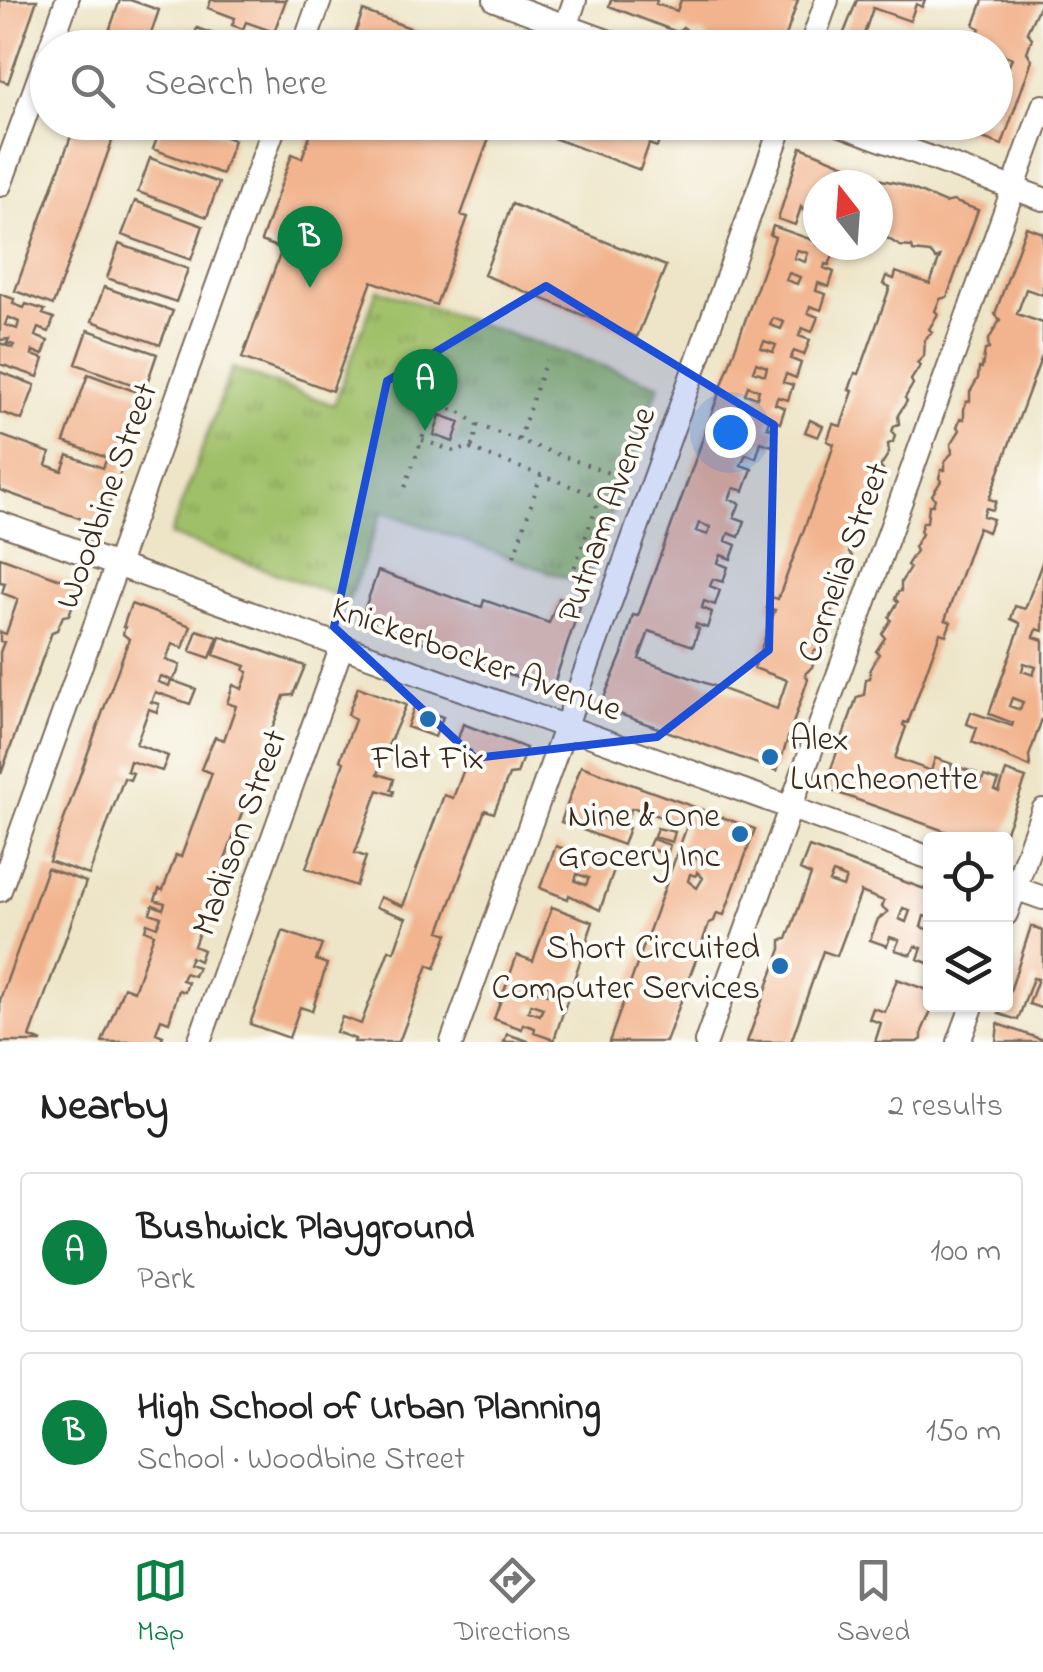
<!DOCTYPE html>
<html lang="en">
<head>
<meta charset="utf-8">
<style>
	body { margin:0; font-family:"Indie Flower",sans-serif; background:#f2f2f2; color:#222 }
	.controls { position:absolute; right:30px; bottom:30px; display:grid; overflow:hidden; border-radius:10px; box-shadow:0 2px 8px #0004 }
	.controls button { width:90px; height:90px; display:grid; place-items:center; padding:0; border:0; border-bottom:2px solid #e0e0e0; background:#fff; color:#222; font:50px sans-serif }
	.compass { position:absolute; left:803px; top:170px; width:90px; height:90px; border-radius:50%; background:#fff; box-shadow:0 2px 8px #0004; rotate:343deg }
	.you { position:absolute; left:730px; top:432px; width:35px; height:35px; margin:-25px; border:8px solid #fff; border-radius:50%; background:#1a73e8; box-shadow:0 0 0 15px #1a73e833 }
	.badge { display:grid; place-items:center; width:65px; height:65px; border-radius:50%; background:#0b8043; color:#fff; font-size:32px; font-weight:700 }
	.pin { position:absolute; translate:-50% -82px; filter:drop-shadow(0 2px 5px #0008) }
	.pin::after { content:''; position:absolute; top:52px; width:35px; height:30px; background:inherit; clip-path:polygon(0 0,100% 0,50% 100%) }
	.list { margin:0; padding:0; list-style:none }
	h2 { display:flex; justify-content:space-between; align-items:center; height:130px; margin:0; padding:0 40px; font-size:42px }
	h2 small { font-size:32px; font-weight:400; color:#767676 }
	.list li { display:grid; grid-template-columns:65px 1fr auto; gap:30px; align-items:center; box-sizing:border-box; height:160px; margin:0 20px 20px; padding:0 20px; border:2px solid #e0e0e0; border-radius:10px }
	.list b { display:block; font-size:38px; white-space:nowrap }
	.list p { margin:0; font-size:32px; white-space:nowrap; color:#767676 }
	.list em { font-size:32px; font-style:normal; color:#767676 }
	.icon { flex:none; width:55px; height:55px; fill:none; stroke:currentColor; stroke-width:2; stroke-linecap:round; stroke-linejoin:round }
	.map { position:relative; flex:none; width:1043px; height:1042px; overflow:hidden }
	.search { position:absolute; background:#fff; box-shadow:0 2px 8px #0004; left:30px; right:30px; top:30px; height:110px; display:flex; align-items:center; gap:25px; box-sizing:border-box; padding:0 35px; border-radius:55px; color:#767676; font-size:38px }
	.sheet { height:490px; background:#fff }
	nav { display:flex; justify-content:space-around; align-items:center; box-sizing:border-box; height:140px; border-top:2px solid #e0e0e0; background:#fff; font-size:28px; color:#767676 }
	nav a { display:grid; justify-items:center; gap:5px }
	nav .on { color:#0b8043 }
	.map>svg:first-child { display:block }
	.park { fill:url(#park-tufts); stroke:#6d7442; stroke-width:2.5 }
	.building { fill:#f2b48e; fill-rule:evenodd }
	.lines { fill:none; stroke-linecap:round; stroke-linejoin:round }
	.minor-casing { stroke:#7a6b5a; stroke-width:26 }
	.path { stroke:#7a6b5a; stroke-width:4; stroke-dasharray:2.5 8; stroke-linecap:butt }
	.minor { stroke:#fff; stroke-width:22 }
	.marked { fill:#1d4ed8; fill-opacity:0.2; stroke:#1d4ed8; stroke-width:8; stroke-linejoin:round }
	.poi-dot { fill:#1f6fb2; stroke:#fdfcf7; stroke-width:4 }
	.labels { text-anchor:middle; stroke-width:8; stroke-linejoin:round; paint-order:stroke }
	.street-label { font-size:35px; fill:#3b2a1e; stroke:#fdfcf7 }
	.poi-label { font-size:35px; fill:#3b2a1e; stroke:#fdfcf7; text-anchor:end }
</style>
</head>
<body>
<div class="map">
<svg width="1043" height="1042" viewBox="0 0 1043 1042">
	<defs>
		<pattern id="park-tufts" width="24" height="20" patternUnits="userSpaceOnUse" patternTransform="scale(2.5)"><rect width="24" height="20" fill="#9fbf67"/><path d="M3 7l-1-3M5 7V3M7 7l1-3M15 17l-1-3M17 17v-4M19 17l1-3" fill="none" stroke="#839b54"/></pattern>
	</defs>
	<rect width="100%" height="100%" fill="#fdfcf7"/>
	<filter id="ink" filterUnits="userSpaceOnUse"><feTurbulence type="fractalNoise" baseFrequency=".01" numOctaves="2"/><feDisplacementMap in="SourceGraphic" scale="20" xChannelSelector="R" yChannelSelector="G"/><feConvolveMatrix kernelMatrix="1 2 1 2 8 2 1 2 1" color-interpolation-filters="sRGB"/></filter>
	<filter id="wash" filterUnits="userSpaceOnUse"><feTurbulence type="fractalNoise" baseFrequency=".0048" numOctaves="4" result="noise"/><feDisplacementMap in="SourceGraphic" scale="40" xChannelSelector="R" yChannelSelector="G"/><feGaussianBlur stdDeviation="2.25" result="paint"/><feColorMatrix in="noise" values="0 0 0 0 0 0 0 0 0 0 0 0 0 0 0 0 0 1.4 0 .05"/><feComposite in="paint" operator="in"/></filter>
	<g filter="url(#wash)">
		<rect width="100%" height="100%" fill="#eee5c8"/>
		<path class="park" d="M377 289 659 385 585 585 382 511 349 600 170 535 232 368 334 405Z"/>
		<g id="blocks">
			<path class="building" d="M0 0H37L8 83 0 80Z
				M120 0H130L159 10 146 48H103Z
				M211 0H286L274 32 246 22 243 29 232 25 235 18 208 8Z
				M611 0H657L656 4 677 11 681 0H798L782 48H732L718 40H708L707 36 701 33 691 34 683 27 677 32 609 6Z
				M857 0H925L922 7 916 4 910 21 873 8 864 34 892 44 894 36 901 38 899 48H838Z
				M983 0H1042L1027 32 1032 38 1027 52 1032 60 1002 145 974 135 972 130 959 128 954 122H996V82L1002 84 1012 58 996 52V48L974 44 980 28 974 25Z
				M363 11 463 47V48H350Z
				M197 28 248 47V48H190Z
				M76 122H119L53 305 15 291Z
				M163 122H186L234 140 222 174 153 149Z
				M214 122H241L237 131Z
				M323 122H495L461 215 468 217 436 305 372 281 332 391 242 358 282 249 261 241 292 154 302 158 311 132 318 135Z
				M524 122H666L657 147 649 144 640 170 523 127Z
				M801 147 882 180 901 184 945 203 953 201 978 210 947 297 940 299 935 311 938 314 929 329 932 332 925 339 924 356 917 363 920 366 911 380 913 384 905 398 907 401 898 415 899 424 894 426 892 432 895 435 893 442 888 444 889 453 880 467 883 470 880 477 876 478 874 494 870 495 868 511 863 512 861 519 864 522 857 530 855 546 851 547 849 553 852 556 843 570V580L838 582 837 598 832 599 830 605 833 609 824 622 827 626 818 640 821 643 818 650 814 651 811 657 814 661 812 667 805 674 808 679 777 771 600 707 622 654 633 615 638 616 683 494 775 237 770 235 773 226 818 242V245L836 249 829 265 825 264 824 268 834 272 829 287 818 283 816 291 826 294 821 310 810 306 808 313 818 317 812 332 802 328 799 336 810 340 804 355 794 351 792 355 791 359 801 363 796 378 786 374 783 382 793 385 788 400 778 397 776 401 775 404 785 408 780 423 770 419 768 423 767 427 777 430 772 446 761 442 756 458 746 454 741 465 752 469 744 491 734 488 729 499 740 503 734 517 745 521 739 537 729 533 727 537 726 541 736 545 731 559 721 555 718 563 728 567 723 582 713 579 710 586 720 590 715 605 704 601 703 604 702 608 712 612 707 628 696 624 695 627 699 629 693 646 649 631 639 659 777 709 787 680 754 668 775 610 767 608 771 597 778 599 823 478 834 444 827 441 833 424 841 426 853 391 849 390 855 373 859 374 890 287 883 284 886 276 894 279 896 272 930 284 940 257 936 259 930 253 913 251 912 247 900 246 887 238H879L878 185H818V213L804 211 801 207 795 225 778 219ZM797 250 808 253 805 262 794 258ZM789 273 800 277 797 284 786 280ZM773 318 784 322 781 329 770 325ZM764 341 776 345 773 352 761 348ZM756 363 767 367 765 375 753 371ZM748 386 759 390 757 398 745 394ZM699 523 710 527 708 535 696 531Z
				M150 158 219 183 207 217 138 192Z
				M135 201 203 226 191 260 122 235Z
				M512 204 666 266 637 337 484 275Z
				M1026 227 1043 233V295L1026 289 1017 314 1043 323V353L989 499 996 501 993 510 986 508 983 516 993 519 988 532 978 528 945 620 951 622 946 635 940 633 908 723 904 722 903 725 906 727 895 758 931 771 935 758 952 764 949 774 958 777 961 768 976 773 973 783 977 784 980 785 984 776 999 781 995 790 999 792 1006 771 1026 778 1003 839H967L824 788 857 697 864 695 866 679 870 678V669L879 654 876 651 885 638 882 634 891 620 889 617 898 602 895 599 898 592 901 591V582L910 568 907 565 916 551 914 547 922 534 920 531 923 522H927L929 505H933L935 499 932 495 941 481 939 478 941 470H945V461L952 453 951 444 960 430 957 427 960 419H964V409L966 402 970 401V392L978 378 979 368H982L985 350 989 349 988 341 1000 320 995 314Z
				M119 244 188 269 176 302 107 278Z
				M104 287 173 311 160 345 92 321Z
				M0 294 14 299 13 304 24 308 26 304 45 310 43 314 54 318 49 332 38 328 35 336 48 341 43 355 33 351 32 355 44 359 38 377 0 364V343L13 348 14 345 7 343 9 339 0 340ZM8 317 19 322 17 329 5 325Z
				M88 330 157 354 145 389 76 364Z
				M0 372 35 385 22 420 0 412Z
				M88 374 148 396 101 526 0 490V435L50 453 46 465 62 471 68 455 103 468 107 458 64 442Z
				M440 415 460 422 453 442 434 435Z
				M810 420 823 426 818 437 805 432Z
				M0 557 80 586 69 615 63 616 57 630 52 632 1 774 0 652 4 642 0 641V632L6 634 18 599 2 593 5 583 0 582Z
				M1043 560V631L1037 629 1034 637 1043 640V716L1029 756 1030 767 972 742 977 728 967 724 971 712 1012 726 1013 723 989 714 1020 627V623L1011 619 1015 606 1025 609ZM1024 663 1036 667 1033 675 1022 671ZM1012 698 1023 702 1020 710 1009 706Z
				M378 571 465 602 482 607 484 600 549 623 559 598 580 606 552 690 361 619Z
				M131 604 191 626 183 648 172 644 166 660 180 665 177 674 172 680 160 676 158 682 169 686 171 680 196 689 190 704 155 692 151 702 159 704 157 712 149 709 136 744 168 756 162 771 130 761 127 771 133 773 130 780 124 778 89 875 49 861 129 639 123 634 125 627H123Z
				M197 630 218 637 210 658 190 651Z
				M220 636 305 666 293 695 284 696 194 946 203 950 199 961 191 957 188 964 198 967 194 976 185 973 182 980 188 982 185 992 179 990 169 1022 161 1019 156 1033 163 1036 160 1042H102L124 987 134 991 154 934 145 930 147 923 157 927 161 917 150 913 153 905 163 909 165 903 155 900 159 889 163 890 176 855 181 857 212 773 201 769 208 752 215 737 224 740 236 706 227 703 233 685 242 689 248 672 244 670 246 666 214 655Z
				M358 687 406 705 388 746 399 750 396 760 385 756 378 774 394 779 391 790 394 791 393 795 378 790 355 853 366 857 356 886 306 868 344 762 340 760 355 720 348 714Z
				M414 707 443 717 435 737 407 727Z
				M463 724 526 748 517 774 509 775 494 813 485 810 440 931 448 934 435 968 428 965 399 1042H354L355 1039 336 1032 342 1017 361 1024 389 950 394 952 406 918 376 907 380 897 403 906 444 795 453 798 471 751 456 745Z
				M581 766 755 829 724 915 717 913 714 921 709 923 700 949 702 953 697 957 687 983 689 988 685 990 666 1042H609L687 826 635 808 631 809 626 822 600 813 599 817 629 828 623 845 561 822ZM705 850 711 855 704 866 696 858 698 852 704 854ZM697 872 703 878 697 888 688 881 690 874 696 876Z
				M657 828 675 832 672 842 654 837Z
				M652 839 670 845 667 855 648 848Z
				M556 846 584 856 582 859 594 864 595 860 615 867 600 910 569 895 568 899 540 888ZM577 874 589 878 586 885 575 881Z
				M809 847 930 891V918L924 916 921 927 930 930V964L918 959 922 948 915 946 911 955 895 950 899 940 890 937 887 946 870 940 878 919 888 912 882 907 884 901 861 892 837 956 823 951 791 1042H747L781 949V940L787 939 811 875 800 870ZM833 873 846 878 843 887 829 882ZM903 908 910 911 906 922 899 919Z
				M47 868 86 882 30 1037 42 1042H0V1000Z
				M552 907 593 922 554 1040 534 1033 535 1028 523 1024 522 1029 494 1019 517 955 533 961ZM539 982 550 986 547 994 535 990ZM531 1004 543 1008 540 1015 528 1011Z
				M1031 926 1043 931V1009L1029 1004 1038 979 1033 978 1018 1020 999 1014 1006 1004Z
				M283 931 322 945 316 960 327 964 312 1011 300 1007 289 1038 250 1024Z
				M897 979 930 991V1004H934L922 1031V1039L918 1042H875L881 1023 869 1019 873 1008 885 1012Z
				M998 1024 1043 1040V1042H996Z
				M507 1034 528 1041V1042H504Z"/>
		</g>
	</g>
	<g filter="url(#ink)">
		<use href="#blocks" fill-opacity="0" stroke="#7a6b5a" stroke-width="2.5"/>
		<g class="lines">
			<g class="minor-casing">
				<path id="minor" d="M495 0 626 48
					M566 26 575 0
					M50 48 67 0
					M303 48 320 0
					M810 48 827 0
					M833 122 1043 199
					M0 185 48 53
					M0 523 930 858
					M1006 885 1043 898
					M0 890 276 122
					M1006 914 1043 810
					M199 1042 342 646
					M452 1042 783 122
					M706 1042 1043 106
					M959 1042 973 1004"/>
			</g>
			<path class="path" d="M477 425 631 481
				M422 440 456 452 474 445 477 425 463 413 435 404
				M519 440 546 360
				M470 449 622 505
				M405 487 443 380
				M514 556 541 475
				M571 577 600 497"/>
			<use href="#minor" class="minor"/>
		</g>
	</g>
	<path class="marked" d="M546 286 774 425 769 650 657 737 475 758 334 627 387 381Z"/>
	<g class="poi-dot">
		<circle cx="428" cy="719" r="10"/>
		<circle cx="770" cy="757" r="10"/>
		<circle cx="740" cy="834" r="10"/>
		<circle cx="780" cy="966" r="10"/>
	</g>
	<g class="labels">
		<g class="street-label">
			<text transform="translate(105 495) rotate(-70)" y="12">Woodbine Street</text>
			<text transform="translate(605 514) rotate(-70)" y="12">Putnam Avenue</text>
			<text transform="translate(842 562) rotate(-70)" y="12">Cornelia Street</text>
			<text transform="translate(477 657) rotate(20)" y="12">Knickerbocker Avenue</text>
			<text transform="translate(238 832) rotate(-70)" y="12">Madison Street</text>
		</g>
		<g class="poi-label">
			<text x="790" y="749" text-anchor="start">Alex<tspan x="790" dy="40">Luncheonette</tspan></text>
			<text x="428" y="768" text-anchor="middle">Flat Fix</text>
			<text x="720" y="826">Nine &amp; One<tspan x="720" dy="40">Grocery Inc</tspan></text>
			<text x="760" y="958">Short Circuited<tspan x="760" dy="40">Computer Services</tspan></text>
		</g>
	</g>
</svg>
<div class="controls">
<button><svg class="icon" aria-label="locate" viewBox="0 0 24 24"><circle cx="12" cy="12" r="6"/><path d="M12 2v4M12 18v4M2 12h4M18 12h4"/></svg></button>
<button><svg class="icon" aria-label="layers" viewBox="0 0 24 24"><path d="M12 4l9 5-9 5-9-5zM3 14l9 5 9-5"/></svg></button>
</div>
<svg class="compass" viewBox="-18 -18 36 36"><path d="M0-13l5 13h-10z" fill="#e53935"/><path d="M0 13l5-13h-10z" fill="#767676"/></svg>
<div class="you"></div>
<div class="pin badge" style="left:425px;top:431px">A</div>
<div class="pin badge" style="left:310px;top:288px">B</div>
<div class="search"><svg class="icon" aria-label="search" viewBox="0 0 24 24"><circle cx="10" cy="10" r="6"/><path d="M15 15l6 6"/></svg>Search here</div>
</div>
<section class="sheet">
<h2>Nearby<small>2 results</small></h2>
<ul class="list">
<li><span class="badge">A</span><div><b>Bushwick Playground</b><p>Park</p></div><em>100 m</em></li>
<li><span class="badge">B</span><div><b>High School of Urban Planning</b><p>School · Woodbine Street</p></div><em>150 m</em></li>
</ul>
</section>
<nav>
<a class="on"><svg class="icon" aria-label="map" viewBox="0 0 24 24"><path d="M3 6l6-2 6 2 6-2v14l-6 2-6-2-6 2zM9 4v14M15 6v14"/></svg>Map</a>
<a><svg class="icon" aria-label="directions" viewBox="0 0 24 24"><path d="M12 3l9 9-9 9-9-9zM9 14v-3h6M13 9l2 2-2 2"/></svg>Directions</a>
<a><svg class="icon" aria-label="saved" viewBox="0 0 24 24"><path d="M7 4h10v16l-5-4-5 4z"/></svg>Saved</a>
</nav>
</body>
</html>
